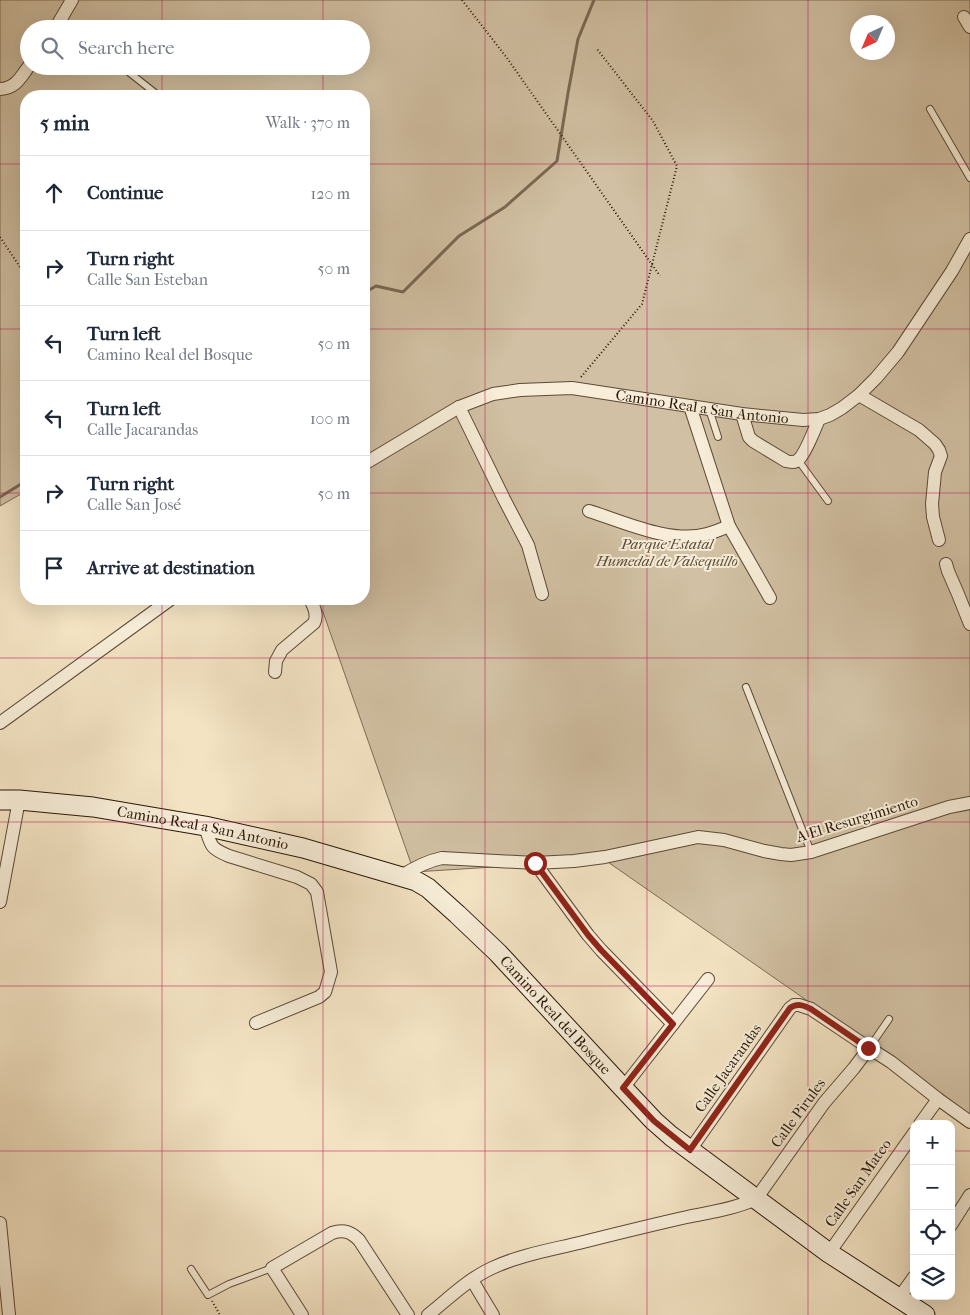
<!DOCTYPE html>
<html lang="en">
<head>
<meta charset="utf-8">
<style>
	body { margin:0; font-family:"IM FELL French Canon",serif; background:#f6f6f7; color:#1f2937 }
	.controls { position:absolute; right:15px; bottom:15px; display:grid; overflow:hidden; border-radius:10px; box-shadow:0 5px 20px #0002 }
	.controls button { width:45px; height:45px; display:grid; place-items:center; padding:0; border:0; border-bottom:1px solid #e0e1e3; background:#fff; color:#1f2937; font:25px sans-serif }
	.compass { position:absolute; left:850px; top:15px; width:45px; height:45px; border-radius:50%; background:#fff; box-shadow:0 5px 20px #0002; rotate:224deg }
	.stop { position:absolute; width:15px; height:15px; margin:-11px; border:4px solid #8f2418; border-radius:50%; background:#fff }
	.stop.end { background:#8f2418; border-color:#fff; box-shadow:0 1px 5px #0008 }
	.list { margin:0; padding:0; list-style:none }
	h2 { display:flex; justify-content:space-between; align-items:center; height:65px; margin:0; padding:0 20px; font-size:21px }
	h2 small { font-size:16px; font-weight:400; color:#747a83 }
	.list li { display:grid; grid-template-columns:32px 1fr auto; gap:15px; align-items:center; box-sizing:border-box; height:75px; padding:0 20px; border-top:1px solid #e0e1e3 }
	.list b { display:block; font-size:19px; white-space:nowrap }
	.list p { margin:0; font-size:16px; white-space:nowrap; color:#747a83 }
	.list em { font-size:16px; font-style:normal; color:#747a83 }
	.icon { flex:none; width:28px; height:28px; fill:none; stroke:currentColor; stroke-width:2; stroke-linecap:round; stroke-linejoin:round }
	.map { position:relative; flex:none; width:970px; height:1315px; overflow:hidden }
	.search { position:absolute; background:#fff; box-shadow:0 5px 20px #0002; left:20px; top:20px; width:350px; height:55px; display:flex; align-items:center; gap:12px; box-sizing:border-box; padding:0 18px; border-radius:28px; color:#747a83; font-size:19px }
	.panel { position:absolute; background:#fff; box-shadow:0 5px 20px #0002; left:20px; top:90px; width:350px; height:515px; border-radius:20px }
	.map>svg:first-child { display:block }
	.green { fill:#d1c0a3; stroke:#7d6c56; fill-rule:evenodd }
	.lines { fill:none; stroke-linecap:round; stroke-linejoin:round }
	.stream { stroke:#796852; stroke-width:3 }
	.lane-casing { stroke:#5c4a37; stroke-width:8 }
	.street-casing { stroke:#5c4a37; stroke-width:14 }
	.secondary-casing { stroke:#291708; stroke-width:21 }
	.path { stroke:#291708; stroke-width:2; stroke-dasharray:1 2.5; stroke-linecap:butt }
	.lane { stroke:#f7edd8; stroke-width:6 }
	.street { stroke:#f7edd8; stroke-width:12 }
	.secondary { stroke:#f7edd8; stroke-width:19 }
	.route { stroke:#8f2418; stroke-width:6 }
	.grid { fill:none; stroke:#c2185b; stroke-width:1; stroke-opacity:0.55 }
	.labels { text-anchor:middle; stroke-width:4; stroke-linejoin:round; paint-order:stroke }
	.street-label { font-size:15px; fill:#291708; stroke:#f7edd8 }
	.park-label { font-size:15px; font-style:italic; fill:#5b4a36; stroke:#f7edd8 }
</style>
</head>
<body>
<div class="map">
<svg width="970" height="1315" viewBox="0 0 970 1315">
	<rect width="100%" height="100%" fill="#f3e3c3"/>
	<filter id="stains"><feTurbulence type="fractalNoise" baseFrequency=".004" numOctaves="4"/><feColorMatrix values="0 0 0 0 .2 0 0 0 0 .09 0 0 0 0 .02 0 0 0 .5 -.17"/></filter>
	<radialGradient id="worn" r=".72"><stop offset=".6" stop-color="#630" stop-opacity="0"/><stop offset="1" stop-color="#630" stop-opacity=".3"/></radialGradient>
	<path class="green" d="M0 0H970V1114L605 860 414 872 323 612 314 599H364V96H26V491L0 506ZM858 22H888V52H858ZM29 29H361V66H29Z"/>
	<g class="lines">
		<path class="stream" d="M364 293 376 286 403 292 459 236 505 207 557 161 568 93 578 39 594 0
			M0 497 26 481"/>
		<g class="lane-casing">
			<path id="lane" d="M121 66 159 96
				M930 109 970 178
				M709 409 718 437
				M798 460 828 501
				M746 687 811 852
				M869 1048 889 1019
				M191 1269 208 1295 229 1284 272 1268"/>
		</g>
		<g class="street-casing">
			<g id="street">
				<path d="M964 17 970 27"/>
				<path d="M55 29 72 0"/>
				<path d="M0 89C16 88 20 78 29 66"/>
				<path d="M859 395 919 430 935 444 939 450 941 456 935 472 932 504 933 517 939 540"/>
				<path d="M690 406 729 526 770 598"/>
				<path d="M459 407 504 499 528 545 542 594"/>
				<path d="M742 414 749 437 753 441 786 461C790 462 795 463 798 460 805 455 815 428 819 419"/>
				<path id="s1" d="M364 464 459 407 493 394 520 390 572 388 742 414 803 420 819 419 830 415 842 408 859 395 876 378 898 352 952 271 970 239"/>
				<path d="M589 511C625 522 670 544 707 534 715 532 722 529 729 526"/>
				<path d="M946 564 948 571 958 594 970 624"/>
				<path d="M275 672 276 661 282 650 314 623C318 615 314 607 310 599"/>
				<path d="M0 723 171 599"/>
				<path d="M205 826C211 846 210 848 229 856L297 877 311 884 317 892 331 972 325 992 319 997 256 1023"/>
				<path d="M535 863 588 935 601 950 673 1024"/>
				<path d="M401 876C414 868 427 861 442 858L535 863 574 861 605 857 698 837 724 840 764 851 781 854 791 855 811 852 949 807 970 803"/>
				<path d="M0 902 19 800"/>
				<path d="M623 1088 708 979"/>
				<path d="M920 1124 938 1099"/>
				<path d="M690 1150 790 1008 794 1005H799L811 1009 869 1048 891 1062 938 1099 970 1122"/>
				<path d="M0 1223 9 1315"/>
				<path d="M951 1225 970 1195"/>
				<path d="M829 1253 914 1133"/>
				<path d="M472 1280 493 1315"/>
				<path d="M899 1298 914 1277"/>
				<path d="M302 1315 272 1268 332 1233C344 1229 351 1232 359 1240L408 1315"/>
				<path d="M428 1315C448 1299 468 1279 492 1268 520 1255 550 1250 579 1243 615 1234 651 1225 687 1217 710 1212 734 1209 756 1199L824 1103 854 1068 869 1048"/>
			</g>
		</g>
		<g class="secondary-casing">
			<g id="secondary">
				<path id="s2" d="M0 800H19L93 807 205 826 303 848 416 881 428 888 457 914 498 953 623 1088 654 1121 671 1136 829 1253 925 1315"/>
			</g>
		</g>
		<path class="path" d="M462 0 507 58 660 276
			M0 237 26 276
			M581 377 642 304 677 166 653 121 597 49
			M212 1301 220 1315"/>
		<use href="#lane" class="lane"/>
		<use href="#street" class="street"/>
		<use href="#secondary" class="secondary"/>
	</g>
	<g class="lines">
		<path class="route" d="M535 863 588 935 601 950 673 1024 623 1088 654 1121 690 1150 790 1008C797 1003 803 1005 811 1009L868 1048"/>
	</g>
	<path class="grid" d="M162 0V29M323 0V29M485 0V1315M647 0V1315M808 0V1315M162 66V96M323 66V96M0 164H26M364 164H970M0 329H26M364 329H970M0 493H26M364 493H970M162 599V1315M323 599V1315M0 658H970M0 822H970M0 986H970M0 1151H914M951 1151H970"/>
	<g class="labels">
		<g class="street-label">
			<text dy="5" stroke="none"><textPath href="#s1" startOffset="358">Camino Real a San Antonio</textPath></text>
			<text transform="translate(857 819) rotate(-17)" y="5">A El Resurgimiento</text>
			<text dy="5" stroke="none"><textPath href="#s2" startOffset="205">Camino Real a San Antonio</textPath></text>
			<text dy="5" stroke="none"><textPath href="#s2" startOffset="619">Camino Real del Bosque</textPath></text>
			<text transform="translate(728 1068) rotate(-55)" y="5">Calle Jacarandas</text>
			<text transform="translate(798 1113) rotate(-54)" y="5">Calle Pirules</text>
			<text transform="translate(858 1183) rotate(-55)" y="5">Calle San Mateo</text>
		</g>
		<g class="park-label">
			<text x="667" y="549">Parque Estatal<tspan x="667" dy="17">Humedal de Valsequillo</tspan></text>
		</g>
	</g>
	<rect width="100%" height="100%" filter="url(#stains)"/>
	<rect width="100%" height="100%" fill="url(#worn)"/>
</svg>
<div class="controls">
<button>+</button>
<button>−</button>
<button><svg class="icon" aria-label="locate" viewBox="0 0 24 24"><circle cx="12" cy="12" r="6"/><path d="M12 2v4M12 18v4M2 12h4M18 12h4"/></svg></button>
<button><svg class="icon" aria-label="layers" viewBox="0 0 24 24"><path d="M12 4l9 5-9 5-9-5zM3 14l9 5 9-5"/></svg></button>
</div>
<svg class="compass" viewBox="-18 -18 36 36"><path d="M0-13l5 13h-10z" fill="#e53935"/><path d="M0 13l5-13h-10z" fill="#747a83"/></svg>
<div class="stop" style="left:535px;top:863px"></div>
<div class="stop end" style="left:868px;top:1048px"></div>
<div class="search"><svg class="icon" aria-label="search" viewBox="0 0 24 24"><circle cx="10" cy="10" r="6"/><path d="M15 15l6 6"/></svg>Search here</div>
<section class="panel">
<h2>5 min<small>Walk · 370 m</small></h2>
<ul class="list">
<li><svg class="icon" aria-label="ahead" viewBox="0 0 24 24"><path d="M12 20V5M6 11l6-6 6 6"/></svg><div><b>Continue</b></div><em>120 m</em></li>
<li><svg class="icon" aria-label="right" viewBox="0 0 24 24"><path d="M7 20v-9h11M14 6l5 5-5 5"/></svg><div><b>Turn right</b><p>Calle San Esteban</p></div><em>50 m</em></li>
<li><svg class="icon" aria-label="left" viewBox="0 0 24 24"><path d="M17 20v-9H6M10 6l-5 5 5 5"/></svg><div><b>Turn left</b><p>Camino Real del Bosque</p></div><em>50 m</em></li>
<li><svg class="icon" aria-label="left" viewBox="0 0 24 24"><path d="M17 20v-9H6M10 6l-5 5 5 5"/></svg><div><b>Turn left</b><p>Calle Jacarandas</p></div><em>100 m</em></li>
<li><svg class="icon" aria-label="right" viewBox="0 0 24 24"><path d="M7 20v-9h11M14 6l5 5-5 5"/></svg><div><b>Turn right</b><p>Calle San José</p></div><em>50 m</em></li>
<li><svg class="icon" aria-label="arrive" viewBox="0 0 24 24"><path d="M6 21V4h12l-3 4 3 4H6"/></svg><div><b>Arrive at destination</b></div></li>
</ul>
</section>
</div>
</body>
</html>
